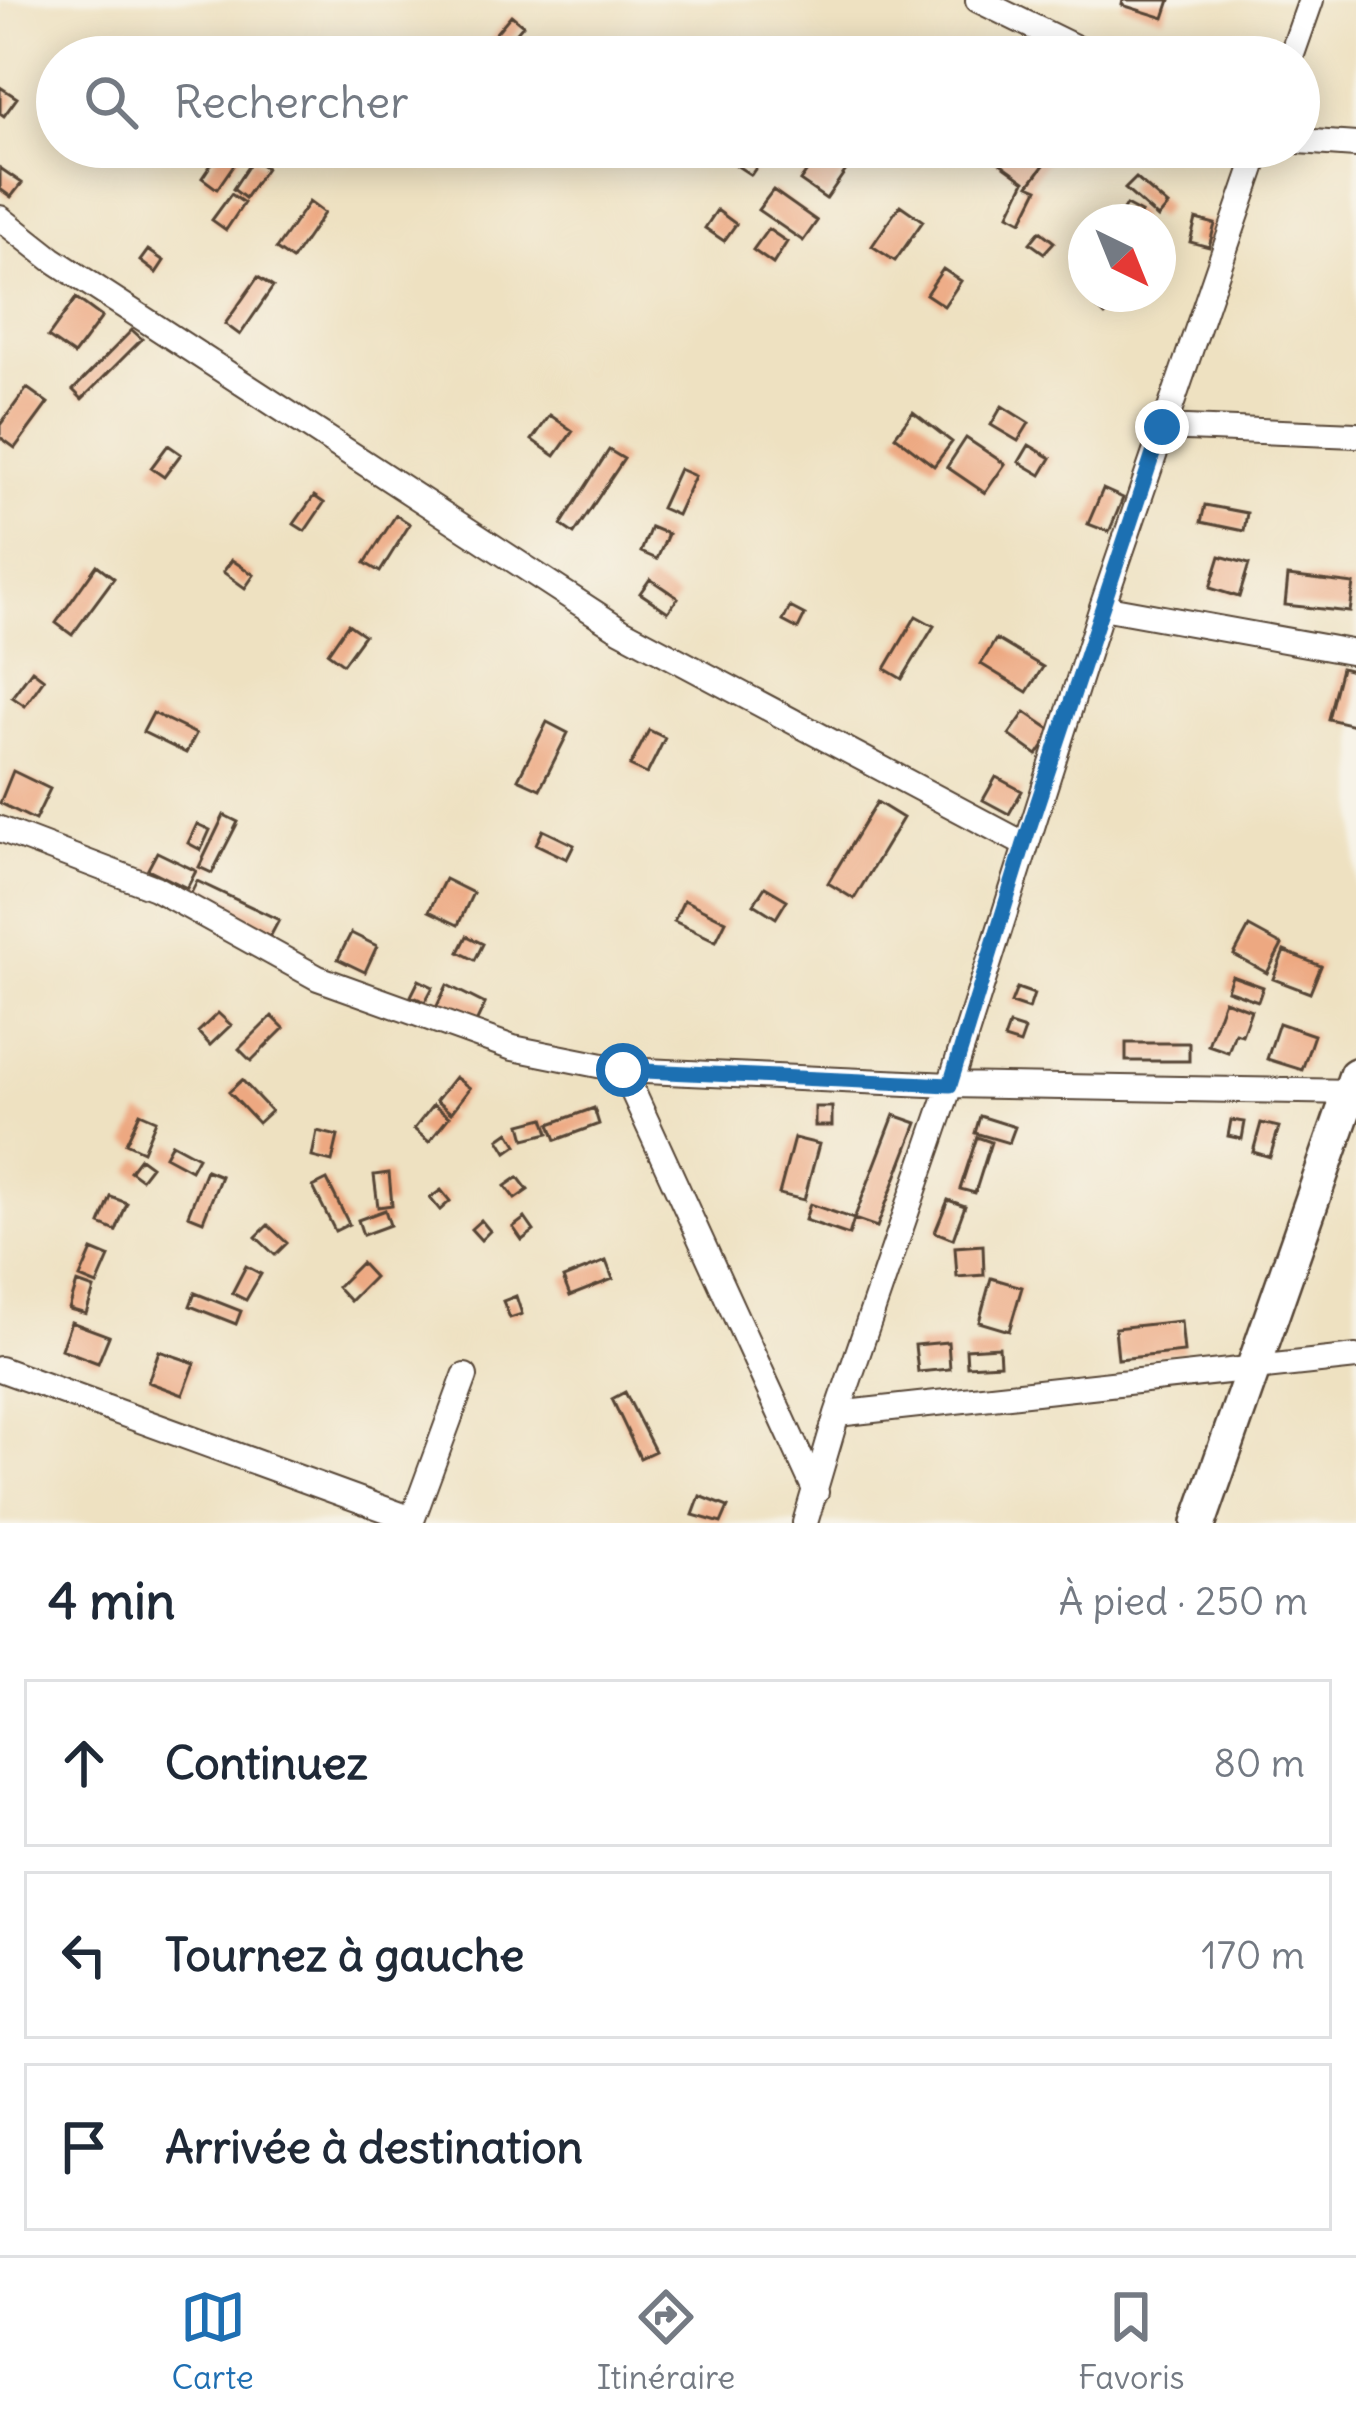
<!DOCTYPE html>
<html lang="fr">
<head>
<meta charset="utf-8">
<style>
	body { margin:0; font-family:Delius,sans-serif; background:#f6f6f7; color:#1f2937 }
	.compass { position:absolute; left:1068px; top:204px; width:108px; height:108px; border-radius:50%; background:#fff; box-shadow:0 6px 30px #0003; rotate:137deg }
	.stop { position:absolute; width:36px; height:36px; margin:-27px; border:9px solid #1f6fb2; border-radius:50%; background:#fff }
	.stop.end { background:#1f6fb2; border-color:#fff; box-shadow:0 3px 12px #0008 }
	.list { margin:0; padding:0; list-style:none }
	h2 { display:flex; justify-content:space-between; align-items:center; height:156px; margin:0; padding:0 48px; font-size:51px }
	h2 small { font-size:39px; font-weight:400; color:#747a83 }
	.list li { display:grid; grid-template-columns:78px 1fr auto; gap:36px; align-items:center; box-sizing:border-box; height:168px; margin:0 24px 24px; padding:0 24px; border:3px solid #e0e1e3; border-radius:0px }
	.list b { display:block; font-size:45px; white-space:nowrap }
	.list em { font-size:39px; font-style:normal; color:#747a83 }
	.icon { flex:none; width:66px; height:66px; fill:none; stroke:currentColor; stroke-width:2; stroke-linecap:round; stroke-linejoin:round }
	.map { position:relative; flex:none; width:1356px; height:1523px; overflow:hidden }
	.search { position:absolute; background:#fff; box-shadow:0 6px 30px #0003; left:36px; right:36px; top:36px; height:132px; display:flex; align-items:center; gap:30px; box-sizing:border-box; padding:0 42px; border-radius:66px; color:#747a83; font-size:45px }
	.sheet { height:732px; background:#fff }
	nav { display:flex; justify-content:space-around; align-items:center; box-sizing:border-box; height:168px; border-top:3px solid #e0e1e3; background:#fff; font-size:33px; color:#747a83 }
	nav a { display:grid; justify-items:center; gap:6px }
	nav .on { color:#1f6fb2 }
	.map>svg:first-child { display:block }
	.building { fill:#eda881 }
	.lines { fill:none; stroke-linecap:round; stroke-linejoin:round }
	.minor-casing { stroke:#564536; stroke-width:28 }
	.tertiary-casing { stroke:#564536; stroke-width:38 }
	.minor { stroke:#fff; stroke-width:24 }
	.tertiary { stroke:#fff; stroke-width:33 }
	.route { stroke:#1f6fb2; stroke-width:15 }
</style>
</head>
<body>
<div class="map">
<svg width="1356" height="1523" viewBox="0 0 1356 1523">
	<rect width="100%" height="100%" fill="#f7f3e8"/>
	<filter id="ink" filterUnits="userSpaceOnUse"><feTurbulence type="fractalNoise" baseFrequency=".00833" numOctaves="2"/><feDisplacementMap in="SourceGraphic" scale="24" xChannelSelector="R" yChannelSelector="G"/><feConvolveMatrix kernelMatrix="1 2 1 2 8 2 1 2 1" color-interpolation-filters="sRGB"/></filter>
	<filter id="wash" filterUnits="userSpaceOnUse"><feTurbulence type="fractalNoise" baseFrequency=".004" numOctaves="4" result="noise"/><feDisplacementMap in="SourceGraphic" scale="48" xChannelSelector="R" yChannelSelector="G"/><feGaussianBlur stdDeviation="2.7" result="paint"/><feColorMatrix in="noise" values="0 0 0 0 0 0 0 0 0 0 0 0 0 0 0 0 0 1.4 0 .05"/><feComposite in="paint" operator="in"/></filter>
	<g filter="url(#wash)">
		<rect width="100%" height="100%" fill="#eee1c1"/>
		<g id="blocks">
			<path class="building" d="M1123 0H1170L1164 18 1122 5Z
				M511 15 523 25 502 50 490 40Z
				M559 45 577 57H551Z
				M0 87 17 98 4 116 0 113Z
				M223 147H246L217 189 202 178Z
				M738 147H770L751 175 728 160Z
				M824 147 851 163 826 199 800 181Z
				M984 147H1027L1047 161 1029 185 1038 189 1022 221 1009 214 1025 181 982 150Z
				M253 159 266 168 245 198 233 189Z
				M0 168 22 183 11 197 0 189Z
				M1136 178 1168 206 1158 218 1125 189Z
				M773 190 817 221 803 241 758 210Z
				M231 194 244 203 226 230 212 220Z
				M309 202 324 213 292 260 276 249Z
				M900 205 923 221 895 261 872 246Z
				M1126 205 1141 213 1136 222H1116Z
				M717 210 736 224 724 241 705 228Z
				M1196 219 1215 224 1209 247 1190 242Z
				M768 229 787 242 773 264 753 250Z
				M1040 231 1054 242 1044 253 1030 243Z
				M148 250 164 261 156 273 140 261Z
				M943 269 961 281 944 306 926 294Z
				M258 277 273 287 240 335 225 324Z
				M1104 294H1127L1105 316 1094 305Z
				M76 298 102 317 74 355 48 337Z
				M132 330 142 339 82 399 73 390Z
				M27 388 48 403 15 448 0 437V425Z
				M1002 406 1029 423 1018 441 991 425Z
				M913 412 952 442 934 466 895 436Z
				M550 415 573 431 555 456 532 440Z
				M966 438 1005 464 985 493 947 467Z
				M168 445 181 454 164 477 151 468Z
				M1029 445 1051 458 1041 475 1019 462Z
				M609 450 624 459 574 534 561 525Z
				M679 469 695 476 677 515 661 508Z
				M1103 489 1123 498 1109 532 1088 524Z
				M314 496 324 503 305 531 294 524Z
				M1205 505 1247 513 1244 531 1201 522Z
				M396 515 410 524 380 572 365 563Z
				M651 527 668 534 657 559 641 552Z
				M1220 556 1249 564 1239 597 1210 588Z
				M232 560 254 575 245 588 223 572Z
				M97 565 114 578 72 635 56 623Z
				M1288 576 1354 584 1350 612 1285 605Z
				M650 579 678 598 668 612 640 593Z
				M790 607 805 615 798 629 783 621Z
				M916 616 934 626 902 679 885 669Z
				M348 624 364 635 343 664 328 653Z
				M996 639 1043 667 1027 692 981 664Z
				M1341 668 1356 672 1354 725 1328 719Z
				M32 670 44 679 25 706 12 697Z
				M1025 712 1053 731 1037 755 1009 735Z
				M153 713 196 734 186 753 143 732Z
				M547 722 568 733 540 789 518 779Z
				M649 730 665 738 647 774 630 766Z
				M13 771 50 789 35 820 0 803Z
				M996 777 1022 791 1009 814 983 800Z
				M877 802 903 818 854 899 828 883Z
				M224 815 238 822 212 873 199 867Z
				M197 824 210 830 201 850 188 843Z
				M543 830 574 845 567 859 536 844Z
				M157 852 196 871 187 888 148 869Z
				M445 879 473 893 458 925 429 911Z
				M197 881 279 920 270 937 189 897Z
				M765 887 787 900 776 918 754 904Z
				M684 900 726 921 716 941 674 921Z
				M1249 927 1282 945 1267 973 1234 955Z
				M351 933 377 946 365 972 338 959Z
				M467 936 483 944 475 960 459 952Z
				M1284 951 1321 966 1310 993 1273 979Z
				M1232 976 1263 987 1258 1001 1227 990Z
				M419 980 433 987 425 1002 411 996Z
				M447 985 485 1004 474 1027 436 1008Z
				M1017 988 1034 994 1029 1009 1011 1003Z
				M1224 1000 1251 1010 1242 1035 1235 1033 1228 1052 1208 1045Z
				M218 1013 231 1025 210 1045 198 1032Z
				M272 1016 284 1028 251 1061 239 1049Z
				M1279 1023 1314 1035 1302 1070 1267 1059Z
				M1009 1025 1025 1030 1020 1044 1004 1039Z
				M1126 1043H1189V1061H1126Z
				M455 1077 470 1088 451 1113 436 1101Z
				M242 1080 271 1111 258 1123 229 1092Z
				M433 1105 449 1117 429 1142 414 1129Z
				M815 1107H832V1126H815Z
				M594 1108 599 1124 556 1140 550 1124Z
				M140 1113 156 1120 143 1151 126 1143Z
				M894 1115 917 1123 877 1227 854 1219Z
				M980 1116 1015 1127 1009 1143 975 1133Z
				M544 1118 549 1133 525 1139 521 1124Z
				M1231 1120 1245 1122 1242 1139 1228 1136Z
				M1261 1123 1279 1127 1270 1157 1253 1152Z
				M317 1131 338 1136 332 1162 312 1157Z
				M509 1132 517 1145 507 1152 499 1139Z
				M977 1137 991 1142 975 1193 960 1189Z
				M794 1138 819 1144 804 1200 779 1194Z
				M172 1143 198 1157 191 1170 165 1156Z
				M140 1158 151 1166 141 1179 130 1171Z
				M206 1170 221 1176 203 1221 188 1215Z
				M389 1173 392 1205 378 1207 374 1175Z
				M518 1177 528 1190 515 1199 505 1186Z
				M327 1180 349 1224 335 1231 313 1187Z
				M441 1190 450 1201 440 1210 430 1198Z
				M111 1197 127 1203 116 1231 100 1224Z
				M948 1200 965 1206 953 1239 935 1232Z
				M810 1204 854 1219 849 1235 805 1220Z
				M385 1210 390 1225 363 1235 358 1220Z
				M525 1218 534 1231 522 1240 513 1227Z
				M481 1220 490 1231 481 1240 471 1229Z
				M268 1225 287 1243 275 1255 256 1237Z
				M983 1245 984 1275 957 1277 955 1247Z
				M92 1250 109 1257 97 1285 80 1278Z
				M606 1261 613 1279 570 1296 563 1278Z
				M361 1263 374 1277 350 1301 337 1287Z
				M246 1266 261 1274 246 1300 232 1293Z
				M991 1278 1022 1287 1009 1331 979 1322Z
				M77 1283 94 1289 86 1314 69 1309Z
				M195 1293 241 1311 236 1324 190 1306Z
				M516 1296 522 1314 510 1318 503 1301Z
				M1181 1321 1184 1352 1118 1359 1115 1328Z
				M71 1322 109 1336 98 1363 61 1349Z
				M948 1342 950 1369 918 1372 915 1345Z
				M999 1347 1000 1364 967 1366 966 1349Z
				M159 1351 195 1363 183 1395 148 1382Z
				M625 1392 655 1451 640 1458 612 1399Z
				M700 1496 728 1507 721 1523 693 1515Z"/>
		</g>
	</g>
	<g filter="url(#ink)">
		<use href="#blocks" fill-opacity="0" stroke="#564536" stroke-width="3"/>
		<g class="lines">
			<g class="minor-casing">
				<path id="minor" d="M978 0 1095 57
					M1291 57 1311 0
					M1299 141 1356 145
					M0 218 52 259 621 630 1024 844
					M1162 427 1356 435
					M1102 607 1356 653
					M0 829 155 888 318 978 513 1048 623 1070 950 1085 1356 1092
					M623 1070 816 1492
					M0 1369 412 1519
					M837 1414 1356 1357
					M411 1523 465 1376
					M805 1523 837 1414 950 1085 1102 607 1260 147"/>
			</g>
			<g class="tertiary-casing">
				<path id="tertiary" d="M1199 1523 1356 1075"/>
			</g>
			<use href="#minor" class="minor"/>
			<use href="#tertiary" class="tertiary"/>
		</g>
	</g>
	<g class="lines" filter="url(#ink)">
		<path class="route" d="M623 1070 950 1085 1024 844 1162 427"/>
	</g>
</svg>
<svg class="compass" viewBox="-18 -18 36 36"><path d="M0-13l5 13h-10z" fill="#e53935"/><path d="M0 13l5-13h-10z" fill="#747a83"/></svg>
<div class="stop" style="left:623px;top:1070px"></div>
<div class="stop end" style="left:1162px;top:427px"></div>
<div class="search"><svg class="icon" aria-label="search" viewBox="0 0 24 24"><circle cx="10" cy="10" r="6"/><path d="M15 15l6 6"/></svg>Rechercher</div>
</div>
<section class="sheet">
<h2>4 min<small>À pied · 250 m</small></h2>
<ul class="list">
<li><svg class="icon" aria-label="ahead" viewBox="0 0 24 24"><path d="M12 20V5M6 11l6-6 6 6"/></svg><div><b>Continuez</b></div><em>80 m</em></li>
<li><svg class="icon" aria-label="left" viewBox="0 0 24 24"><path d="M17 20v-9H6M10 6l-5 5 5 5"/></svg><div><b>Tournez à gauche</b></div><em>170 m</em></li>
<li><svg class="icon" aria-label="arrive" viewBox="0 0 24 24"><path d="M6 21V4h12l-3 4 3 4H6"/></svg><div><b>Arrivée à destination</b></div></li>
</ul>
</section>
<nav>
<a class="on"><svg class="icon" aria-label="map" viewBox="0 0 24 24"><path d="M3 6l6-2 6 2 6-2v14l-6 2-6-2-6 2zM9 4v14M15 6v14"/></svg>Carte</a>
<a><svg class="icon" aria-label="directions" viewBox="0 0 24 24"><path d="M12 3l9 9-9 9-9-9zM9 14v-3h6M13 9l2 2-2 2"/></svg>Itinéraire</a>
<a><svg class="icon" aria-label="saved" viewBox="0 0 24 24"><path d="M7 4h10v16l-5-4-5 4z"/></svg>Favoris</a>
</nav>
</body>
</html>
